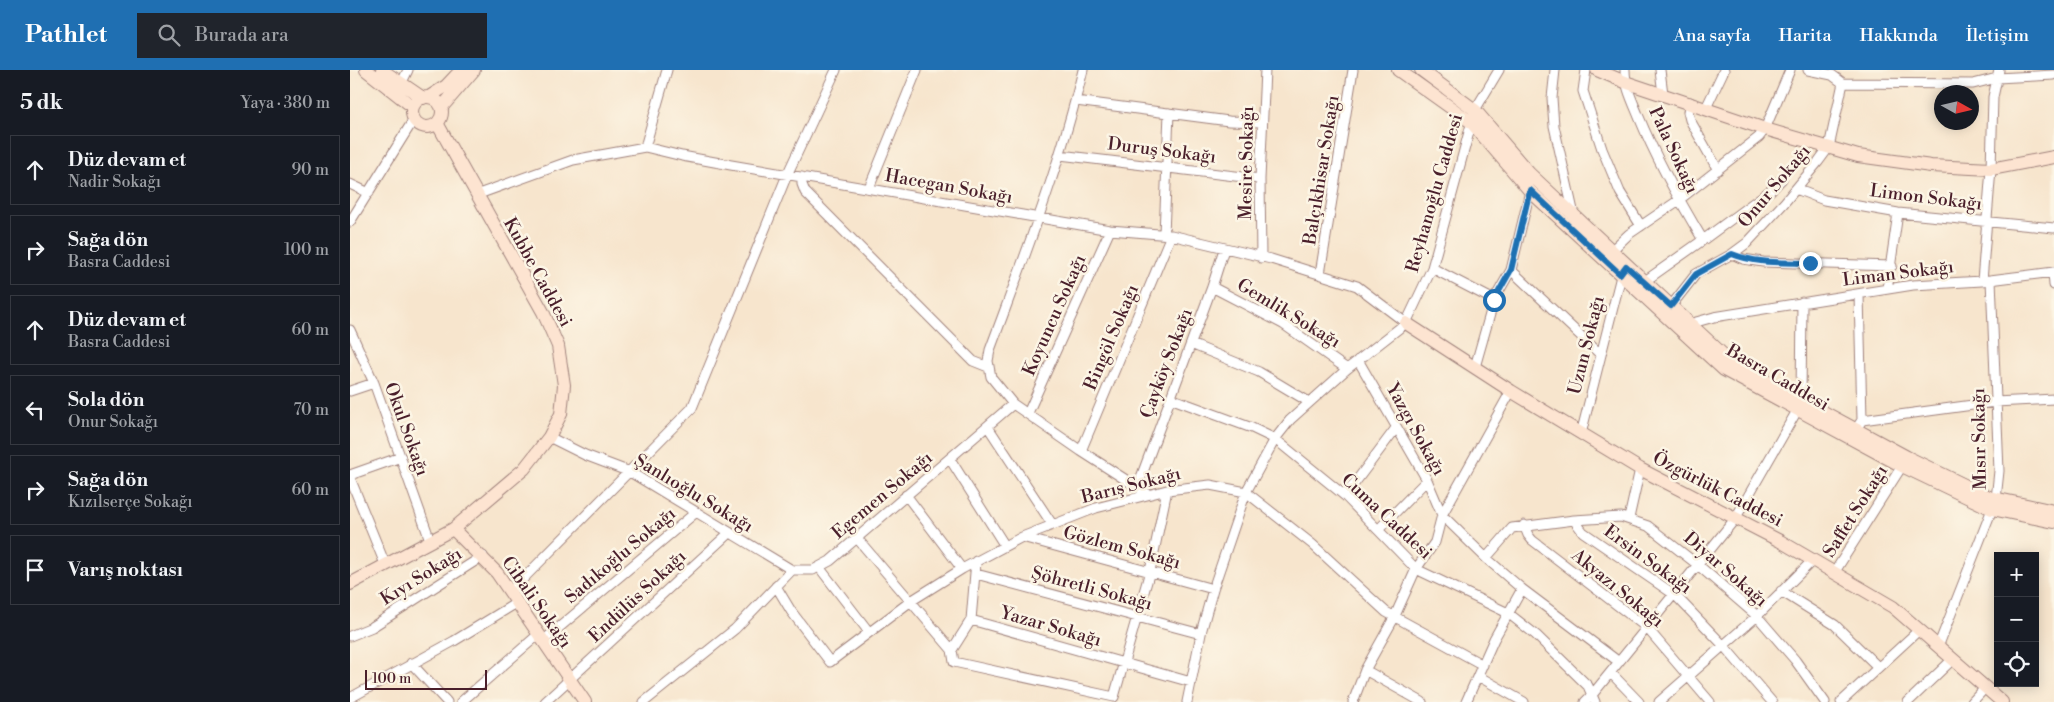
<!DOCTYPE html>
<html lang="tr">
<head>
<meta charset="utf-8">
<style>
	body { margin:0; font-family:"Libre Bodoni",serif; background:#20242c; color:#f1f3f6 }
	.controls { position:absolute; right:15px; bottom:15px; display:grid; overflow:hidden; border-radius:0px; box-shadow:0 2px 12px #0003 }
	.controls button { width:45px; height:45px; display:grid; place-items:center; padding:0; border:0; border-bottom:1px solid #363941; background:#171b24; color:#f1f3f6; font:25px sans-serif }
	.compass { position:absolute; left:1584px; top:15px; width:45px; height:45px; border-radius:50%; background:#171b24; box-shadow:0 2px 12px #0003; rotate:98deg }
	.scale { position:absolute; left:15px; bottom:12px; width:122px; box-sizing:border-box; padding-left:5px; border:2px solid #4a1f2b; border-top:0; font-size:14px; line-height:18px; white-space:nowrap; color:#4a1f2b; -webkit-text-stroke:4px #fcf5e5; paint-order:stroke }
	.stop { position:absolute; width:15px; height:15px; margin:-11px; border:4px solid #1f6fb2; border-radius:50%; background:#fff }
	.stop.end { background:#1f6fb2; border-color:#fff; box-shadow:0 1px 5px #0008 }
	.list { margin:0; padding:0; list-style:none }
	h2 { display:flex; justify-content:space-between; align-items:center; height:65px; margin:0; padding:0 20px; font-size:21px }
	h2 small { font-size:16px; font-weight:400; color:#9ea1a6 }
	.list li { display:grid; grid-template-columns:32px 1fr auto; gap:15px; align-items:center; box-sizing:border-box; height:70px; margin:0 10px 10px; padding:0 10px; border:1px solid #363941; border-radius:0px }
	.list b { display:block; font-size:19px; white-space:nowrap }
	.list p { margin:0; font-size:16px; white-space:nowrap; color:#9ea1a6 }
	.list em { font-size:16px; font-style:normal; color:#9ea1a6 }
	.icon { flex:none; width:28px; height:28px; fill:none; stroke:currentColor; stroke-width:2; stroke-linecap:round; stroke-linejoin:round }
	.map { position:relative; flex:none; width:1704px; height:632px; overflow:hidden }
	header { display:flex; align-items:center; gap:30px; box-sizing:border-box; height:70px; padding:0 25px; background:#1f6fb2; color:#fff }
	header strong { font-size:24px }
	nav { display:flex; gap:28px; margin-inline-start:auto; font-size:18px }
	.search { width:350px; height:45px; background:#20242c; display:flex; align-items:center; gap:12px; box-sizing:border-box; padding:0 18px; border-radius:0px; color:#9ea1a6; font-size:19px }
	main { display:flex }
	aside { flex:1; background:#171b24 }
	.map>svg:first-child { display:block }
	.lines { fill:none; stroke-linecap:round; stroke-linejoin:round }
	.street-casing { stroke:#a0827c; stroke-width:11 }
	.secondary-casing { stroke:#a0827c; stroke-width:14 }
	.street { stroke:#fff; stroke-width:9 }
	.secondary { stroke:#fde4d1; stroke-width:12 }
	.route { stroke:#1f6fb2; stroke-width:6 }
	.labels { text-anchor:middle; stroke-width:5; stroke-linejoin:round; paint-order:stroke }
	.street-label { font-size:18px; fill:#4a1f2b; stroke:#fcf5e5 }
</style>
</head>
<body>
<header>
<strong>Pathlet</strong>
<div class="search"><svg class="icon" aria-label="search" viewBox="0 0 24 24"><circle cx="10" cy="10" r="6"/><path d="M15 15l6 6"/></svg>Burada ara</div>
<nav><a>Ana sayfa</a><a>Harita</a><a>Hakkında</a><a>İletişim</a></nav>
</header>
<main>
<aside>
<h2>5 dk<small>Yaya · 380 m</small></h2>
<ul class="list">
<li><svg class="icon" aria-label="ahead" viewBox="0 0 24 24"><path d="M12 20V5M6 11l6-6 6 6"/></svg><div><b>Düz devam et</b><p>Nadir Sokağı</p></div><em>90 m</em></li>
<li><svg class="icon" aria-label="right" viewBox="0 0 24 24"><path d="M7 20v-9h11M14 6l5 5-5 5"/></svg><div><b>Sağa dön</b><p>Basra Caddesi</p></div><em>100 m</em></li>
<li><svg class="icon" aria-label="ahead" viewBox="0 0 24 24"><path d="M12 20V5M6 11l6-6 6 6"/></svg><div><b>Düz devam et</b><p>Basra Caddesi</p></div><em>60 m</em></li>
<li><svg class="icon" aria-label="left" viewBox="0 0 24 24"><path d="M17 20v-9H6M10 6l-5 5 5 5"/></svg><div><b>Sola dön</b><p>Onur Sokağı</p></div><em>70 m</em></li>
<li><svg class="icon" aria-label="right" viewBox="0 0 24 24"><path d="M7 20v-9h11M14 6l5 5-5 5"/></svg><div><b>Sağa dön</b><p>Kızılserçe Sokağı</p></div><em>60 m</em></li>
<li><svg class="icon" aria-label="arrive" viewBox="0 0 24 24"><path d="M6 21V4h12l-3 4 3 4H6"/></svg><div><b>Varış noktası</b></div></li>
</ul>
</aside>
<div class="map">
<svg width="1704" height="632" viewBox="0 0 1704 632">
	<rect width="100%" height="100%" fill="#fcf5e5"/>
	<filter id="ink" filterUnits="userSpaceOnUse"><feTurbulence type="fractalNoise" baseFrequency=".02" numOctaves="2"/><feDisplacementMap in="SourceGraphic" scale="10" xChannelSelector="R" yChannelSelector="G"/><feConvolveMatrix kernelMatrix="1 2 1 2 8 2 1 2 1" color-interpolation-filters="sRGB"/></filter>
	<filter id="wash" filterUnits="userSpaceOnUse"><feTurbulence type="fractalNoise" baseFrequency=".0096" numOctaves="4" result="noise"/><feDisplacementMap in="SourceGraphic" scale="20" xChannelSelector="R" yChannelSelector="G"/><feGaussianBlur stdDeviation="1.12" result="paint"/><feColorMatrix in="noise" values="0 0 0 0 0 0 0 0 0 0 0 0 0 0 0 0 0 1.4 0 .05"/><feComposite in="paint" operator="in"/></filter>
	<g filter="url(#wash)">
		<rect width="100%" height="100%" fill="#f7e5cd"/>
	</g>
	<g filter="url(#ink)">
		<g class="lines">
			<g class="street-casing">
				<path id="street" d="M733 0C710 96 674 188 640 280L638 291 641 307 663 334 731 381 798 424
					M1205 0 1202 28 1204 56 1224 145
					M1236 0 1233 21 1252 79 1270 122 1291 156
					M1275 0C1275 17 1283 32 1289 47 1307 91 1329 130 1353 170
					M1310 0 1313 24
					M1458 0 1482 5 1493 13
					M51 14 58 0
					M726 31 879 51 912 52
					M1340 32 1338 42 1340 50 1368 100
					M1356 38 1374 0
					M295 77 317 0
					M710 85 910 109
					M452 107V114L455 122 623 291 638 297
					M0 114 19 123
					M519 118 567 0
					M1446 119 1474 130 1548 143 1704 158
					M126 125 223 90 295 77 332 86 381 95 760 160 821 165 921 189 1007 216 1056 253
					M0 152 64 49
					M814 164 819 43
					M1261 181 1279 164 1329 130 1409 67 1415 59 1440 0
					M1382 184 1393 189 1413 192 1542 196
					M911 188 910 109 915 0
					M1082 198 1144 230
					M1161 200 1250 284
					M1703 202 1704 215
					M970 204 1003 0
					M1295 211 1353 170 1421 120 1432 109
					M1632 211 1641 99 1643 27 1649 0
					M862 217 933 254 997 299
					M1537 219 1548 143
					M1509 224 1512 350
					M1321 236 1346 204 1382 184 1397 173 1434 133 1468 92 1479 77 1493 13 1623 14 1647 8 1704 5
					M1339 254 1364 247 1563 215 1632 211 1704 202
					M0 260 24 313 80 470
					M841 274 909 302 959 332
					M1008 290 1077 410 1092 445 1136 488 1172 519 1269 592
					M1125 297 1144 230 1161 200 1180 121
					M0 321 24 313
					M820 328 902 358 925 369 995 426 1066 499 1158 543 1186 565 1238 616 1245 632
					M678 343 760 160
					M638 357 702 454
					M1231 364 1272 202
					M1503 364 1512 350 1645 332 1704 329
					M199 367 235 385 280 402 442 500
					M731 381 821 165
					M600 389 655 476
					M0 405 51 387
					M0 408 35 494
					M787 418 862 217 874 179
					M556 425 612 499
					M995 426 1046 358
					M1279 448 1290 399
					M1224 450 1271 447 1298 456 1348 495 1407 546 1445 590 1475 632
					M1174 455 1178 465 1182 470 1297 558 1360 632
					M1029 459 1077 410
					M506 467 602 580
					M672 467 863 519
					M1136 488 1162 458 1224 450 1233 462 1325 525 1373 575 1422 632
					M626 491 621 550 602 580 604 592 764 627
					M469 497 519 562
					M1484 503 1552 396
					M626 504 851 564
					M426 516 441 541 480 592 561 531 612 499 672 467 746 438 817 420 860 415 896 422 962 474 1036 542 1133 595
					M161 521 342 338 437 105 486 0
					M1431 521 1485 555 1527 596
					M621 550 841 612
					M0 566 22 557 133 486
					M193 571 345 443
					M1588 577 1646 429 1649 401 1641 210
					M61 593 97 632
					M1015 600 1072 632
					M1261 603 1289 632
					M1128 606 1174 632
					M764 627 800 501 817 420
					M0 628 104 571 168 532
					M111 632 189 564
					M195 632 379 463
					M294 632 385 559 442 500H463L480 491 663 334
					M837 632 852 559 863 519 896 422 925 369 940 350 997 299 1056 253 1082 198 1125 40 1149 0
					M1003 632 1015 600 1044 548 1066 499 1085 472 1092 445 1161 321
					M1116 632 1144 569 1172 519
					M1235 632 1242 625 1385 449 1448 339 1451 329 1452 232
					M1309 632 1407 546 1463 490
					M1491 632 1569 560
					M1558 632 1602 590
					M1622 632 1636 617"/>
			</g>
			<g class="secondary-casing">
				<path id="secondary" d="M16 0 63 37
					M32 0 73 28
					M1048 0 1121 52 1180 121 1374 300 1552 396 1642 439 1704 452
					M1071 0 1125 40 1179 103 1381 292 1557 387 1639 427 1704 441
					M1247 0 1275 12 1415 59 1508 86 1581 96 1641 99 1704 87
					M79 27 96 16 111 0
					M62 42a15 15 0 1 1 30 0a15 15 0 1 1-30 0Z
					M92 37 124 0
					M1056 253 1161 321 1290 399 1430 471 1543 537 1652 632
					M103 459 147 503 235 632
					M0 514 103 459 174 399 199 367 211 344 214 315 208 276 193 242 87 53"/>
			</g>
			<use href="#street" class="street"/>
			<use href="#secondary" class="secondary"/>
		</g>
	</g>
	<g class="lines" filter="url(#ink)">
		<path class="route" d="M1144 230 1161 200 1180 120 1270 204 1276 196 1321 236 1346 204 1382 184C1407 194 1434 192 1460 193"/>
	</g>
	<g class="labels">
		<g class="street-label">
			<text transform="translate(812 80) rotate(7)" y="6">Duruş Sokağı</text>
			<text transform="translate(1324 80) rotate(65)" y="6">Pala Sokağı</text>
			<text transform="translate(896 93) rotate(-89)" y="6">Mesire Sokağı</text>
			<text transform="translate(971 100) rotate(-81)" y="6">Balçıkhisar Sokağı</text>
			<text transform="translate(599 116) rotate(10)" y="6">Hacegan Sokağı</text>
			<text transform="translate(1424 116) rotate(-50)" y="6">Onur Sokağı</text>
			<text transform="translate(1084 123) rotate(-74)" y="6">Reyhanoğlu Caddesi</text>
			<text transform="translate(1576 127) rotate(7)" y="6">Limon Sokağı</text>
			<text transform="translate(188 202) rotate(61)" y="6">Kubbe Caddesi</text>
			<text transform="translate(1548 203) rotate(-7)" y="6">Liman Sokağı</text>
			<text transform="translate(939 243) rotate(31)" y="6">Gemlik Sokağı</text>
			<text transform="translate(704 245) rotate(-66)" y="6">Koyuncu Sokağı</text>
			<text transform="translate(761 267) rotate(-67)" y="6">Bingöl Sokağı</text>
			<text transform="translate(1236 275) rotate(-76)" y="6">Uzun Sokağı</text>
			<text transform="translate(816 293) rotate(-69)" y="6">Çayköy Sokağı</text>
			<text transform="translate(1428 307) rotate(30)" y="6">Basra Caddesi</text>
			<text transform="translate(57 359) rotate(70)" y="6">Okul Sokağı</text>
			<text transform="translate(1066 359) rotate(61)" y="6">Yazgı Sokağı</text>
			<text transform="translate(1629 369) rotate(-91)" y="6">Mısır Sokağı</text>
			<text transform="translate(781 415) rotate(-14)" y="6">Barış Sokağı</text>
			<text transform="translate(1368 419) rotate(27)" y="6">Özgürlük Caddesi</text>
			<text transform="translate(344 423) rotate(31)" y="6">Şanlıoğlu Sokağı</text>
			<text transform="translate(532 425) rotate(-40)" y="6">Egemen Sokağı</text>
			<text transform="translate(1505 441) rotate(-58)" y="6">Saffet Sokağı</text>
			<text transform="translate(1037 446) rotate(43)" y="6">Cuma Caddesi</text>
			<text transform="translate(772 477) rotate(15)" y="6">Gözlem Sokağı</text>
			<text transform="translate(270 485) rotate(-40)" y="6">Sadıkoğlu Sokağı</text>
			<text transform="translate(1298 489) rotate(36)" y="6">Ersin Sokağı</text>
			<text transform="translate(1376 499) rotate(41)" y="6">Diyar Sokağı</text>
			<text transform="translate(71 506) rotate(-32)" y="6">Kıyı Sokağı</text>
			<text transform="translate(742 518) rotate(15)" y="6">Şöhretli Sokağı</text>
			<text transform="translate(1268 518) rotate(39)" y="6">Akyazı Sokağı</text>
			<text transform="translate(287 526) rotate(-43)" y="6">Endülüs Sokağı</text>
			<text transform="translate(187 532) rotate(55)" y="6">Cibali Sokağı</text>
			<text transform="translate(701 556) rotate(16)" y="6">Yazar Sokağı</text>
		</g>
	</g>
</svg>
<div class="controls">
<button>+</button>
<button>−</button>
<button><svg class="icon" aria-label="locate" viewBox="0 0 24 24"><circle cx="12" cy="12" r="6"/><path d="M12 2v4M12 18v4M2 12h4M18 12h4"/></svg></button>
</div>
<svg class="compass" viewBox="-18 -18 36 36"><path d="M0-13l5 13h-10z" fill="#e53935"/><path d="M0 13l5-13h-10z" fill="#9ea1a6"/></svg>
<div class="scale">100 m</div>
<div class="stop" style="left:1144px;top:230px"></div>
<div class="stop end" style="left:1460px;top:193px"></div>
</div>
</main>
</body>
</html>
